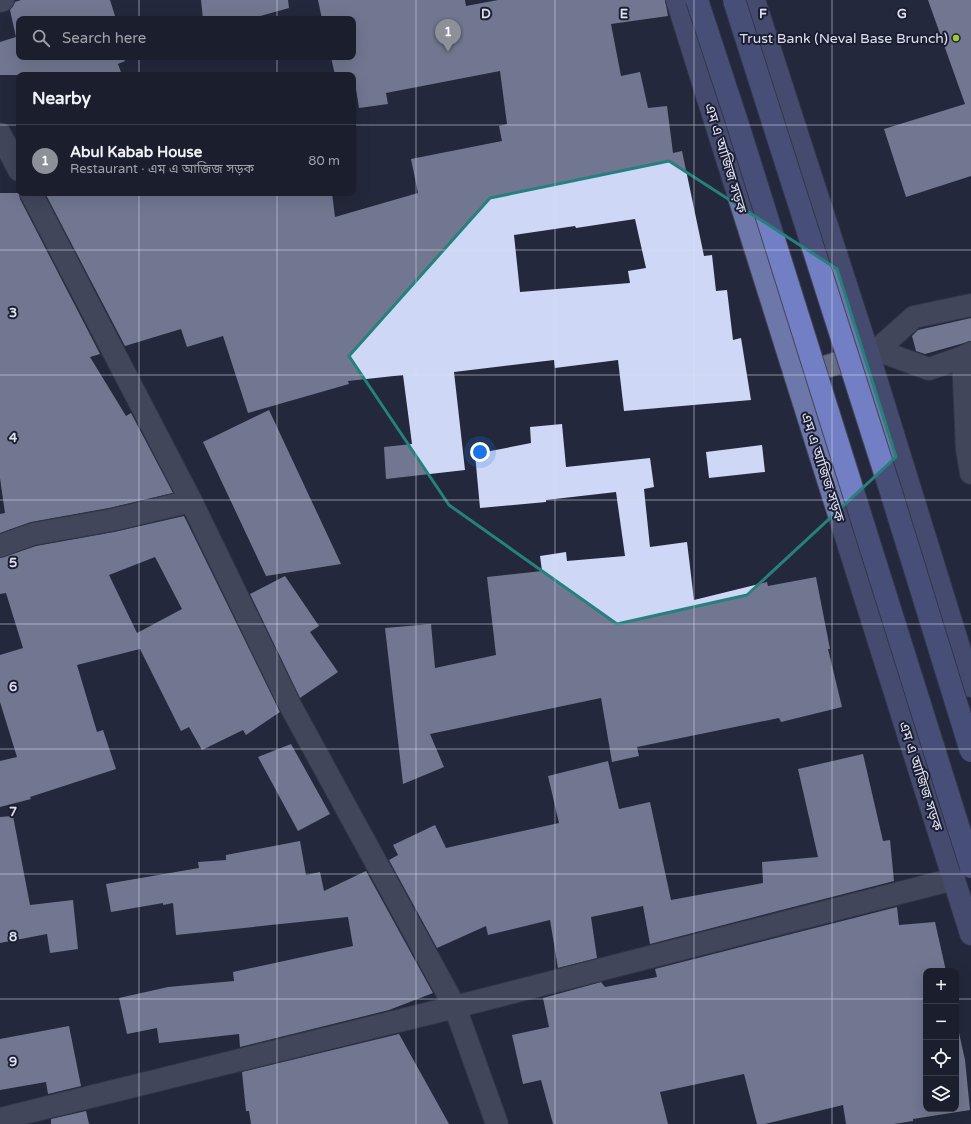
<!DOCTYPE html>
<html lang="en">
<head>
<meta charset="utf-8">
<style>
	body { margin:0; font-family:"Varela Round","Noto Sans Bengali",sans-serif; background:#242735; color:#f1f3f6 }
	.controls { position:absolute; right:12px; bottom:12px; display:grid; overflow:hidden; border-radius:8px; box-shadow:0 4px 16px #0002 }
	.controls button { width:36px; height:36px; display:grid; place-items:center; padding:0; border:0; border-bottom:1px solid #393c49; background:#1b1e2d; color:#f1f3f6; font:20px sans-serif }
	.you { position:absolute; left:480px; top:452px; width:14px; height:14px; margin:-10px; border:3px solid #fff; border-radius:50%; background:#1a73e8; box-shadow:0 0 0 6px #1a73e833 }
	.badge { display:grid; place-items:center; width:26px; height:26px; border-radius:50%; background:#8c9099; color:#fff; font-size:13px; font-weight:700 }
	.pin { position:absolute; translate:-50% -33px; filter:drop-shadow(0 1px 2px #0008) }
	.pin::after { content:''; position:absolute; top:21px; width:14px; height:12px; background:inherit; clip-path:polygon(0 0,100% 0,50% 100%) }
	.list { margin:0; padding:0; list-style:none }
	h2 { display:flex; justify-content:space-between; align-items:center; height:52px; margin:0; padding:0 16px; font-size:17px }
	h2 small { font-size:13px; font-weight:400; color:#a0a2aa }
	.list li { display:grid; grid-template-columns:26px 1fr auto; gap:12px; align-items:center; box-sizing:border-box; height:72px; padding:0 16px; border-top:1px solid #393c49 }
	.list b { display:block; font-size:15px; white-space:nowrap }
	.list p { margin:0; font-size:13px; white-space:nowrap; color:#a0a2aa }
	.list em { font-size:13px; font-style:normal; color:#a0a2aa }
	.icon { flex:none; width:22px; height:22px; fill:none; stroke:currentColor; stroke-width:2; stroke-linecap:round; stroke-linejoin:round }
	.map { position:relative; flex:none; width:971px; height:1124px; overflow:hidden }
	.search { position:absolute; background:#1b1e2d; box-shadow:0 4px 16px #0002; left:16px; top:16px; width:340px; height:44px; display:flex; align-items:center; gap:10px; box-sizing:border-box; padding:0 14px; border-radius:8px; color:#a0a2aa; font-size:15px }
	.panel { position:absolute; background:#1b1e2d; box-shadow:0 4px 16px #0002; left:16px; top:72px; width:340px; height:124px; border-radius:8px }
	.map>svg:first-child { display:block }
	.building { fill:#cfd7f6; fill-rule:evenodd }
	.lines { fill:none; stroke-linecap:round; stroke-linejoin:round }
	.minor-casing { stroke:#434658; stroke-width:24 }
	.major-casing { stroke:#434658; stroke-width:24 }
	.minor { stroke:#656b82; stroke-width:22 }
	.major { stroke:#6d77aa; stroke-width:22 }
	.highway-bridge-casing { stroke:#434658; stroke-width:24; stroke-linecap:butt }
	.highway-bridge { stroke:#727fc4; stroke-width:22 }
	.marked { fill:none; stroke:#24817b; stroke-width:3; stroke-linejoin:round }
	.grid { fill:none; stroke:#dde0ee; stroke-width:1; stroke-opacity:0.55 }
	.poi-dot { fill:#9dca2f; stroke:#1b1e32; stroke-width:1.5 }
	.labels { text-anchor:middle; stroke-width:4; stroke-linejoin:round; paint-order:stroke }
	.poi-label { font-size:14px; fill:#dde0ee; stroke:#1b1e32; text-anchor:end }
	.street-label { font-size:14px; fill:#dde0ee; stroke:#1b1e32 }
	.grid-label { font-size:13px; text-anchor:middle; font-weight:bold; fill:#dde0ee; stroke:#1b1e32; stroke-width:4; stroke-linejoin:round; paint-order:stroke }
</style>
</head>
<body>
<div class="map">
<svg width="971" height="1124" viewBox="0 0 971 1124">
	<rect width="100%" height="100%" fill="#24283c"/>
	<path class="building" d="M21 0H110L116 19H19V57H125V61L118 64 122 75H0V42L16 37 10 10 15 2Z
		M201 0H288L289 8 250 19H203Z
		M318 0H465L466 6 498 0H665L668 16 611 24 621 76 640 72 648 108 667 106 673 153 682 151 704 256 712 255 716 291 727 290 733 340 741 338 751 400 624 411 618 360 555 368 554 360 454 372 465 470 386 479 384 447 412 444 403 375 348 381 349 384 248 413 223 336 187 347 181 329 125 346 45 193H332L335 217 418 193 411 159 502 141 499 126 507 124 500 71 386 93 388 104 359 108 356 89H353V75H335L331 57H353V19H322ZM635 219 646 268 628 271 630 283 520 292 514 235 575 226 576 228Z
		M928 0H971V176L906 197 884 129 965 104Z
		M0 193H19L20 199 100 354 90 357 126 416 131 413 173 493 109 508 31 522 0 533V514L5 513 0 478Z
		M971 318V341L925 354 916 351 912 336 918 330Z
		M269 410 341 564 266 576 203 442Z
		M562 424 566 467 650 458 654 487 644 489 650 547 687 542 694 600 767 582 768 586 816 577 830 649H828L842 707 781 722 779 718 637 747 639 756 612 762 601 698 430 734 444 767 403 784 385 628 431 624 435 668 496 655 487 577 542 571 540 556 566 552 567 561 625 556 616 492 546 500V502L480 508 475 454 531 443 530 427Z
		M762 445 765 472 709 478 706 452Z
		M184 516 280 712 246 735 243 730 202 750 189 727 181 731 140 649 77 665 97 732 103 730 116 769 30 797 31 799 0 807V761L17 757 0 702V655L23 648 6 593 0 594V558L36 546 114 532ZM155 557 182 609 137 633 109 575Z
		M285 576 319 626 310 632 338 672 300 698 250 594Z
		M291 744 330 814 298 831 258 757Z
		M863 754 883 841 890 840 894 881 650 944 643 906 591 917 597 958 558 968 550 920 488 935 486 926 437 948 389 860 398 855 393 845 435 825 446 848 559 823 548 776 608 761 619 809 650 802 671 900 763 883 762 862 818 857 798 769Z
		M13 816 30 905 73 900 78 949 50 953 47 934 0 943V817Z
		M300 841 306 875 320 872 324 891 366 871 433 993 389 1010 240 1047 239 1034 159 1043 157 1028 127 1034 119 998 168 987 234 981 233 972 353 946 348 917 176 935 173 903 163 905V903L111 912 106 884 199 868 198 862 226 860V855Z
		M897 907 899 925 935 922 946 971H926V1109H956V1019L965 1060 970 1110 913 1119V1121L894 1124H846L843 1105 765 1124H757L744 1074 660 1092 668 1124H553L541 1080 523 1084 512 1035 549 1027 543 998 601 982 605 987 657 977 655 969Z
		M69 1026 81 1086 48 1094 46 1082 0 1090V1039Z
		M399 1034 449 1124H251L249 1111H246L242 1072Z
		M86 1111 89 1124H51V1119Z"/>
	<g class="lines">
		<g class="minor-casing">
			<path id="minor" d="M0 1 3 0
				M0 134 19 170
				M31 193 191 501 290 705 455 1007 497 1124
				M877 350 929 369 963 357 971 353
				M963 357 967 449 971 473
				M798 376 877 350 914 317 971 305
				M0 546 33 534 112 520 191 501
				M0 1119 455 1007 954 879"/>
		</g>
		<g class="major-casing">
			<path id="major" d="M677 0 971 934
				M754 0 868 353 971 686"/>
		</g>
		<use href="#minor" class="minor"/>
		<use href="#major" class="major"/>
		<g class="highway-bridge-casing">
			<path id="highway-bridge" d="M697 0 738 125 971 867
				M734 0 891 492 971 751"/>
		</g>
		<use href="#highway-bridge" class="highway-bridge"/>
	</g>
	<path d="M0 0H971V1124H0ZM669 161 837 269 896 457 747 595 617 624 449 505 349 356 490 198Z" fill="#24283c" fill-opacity=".55" fill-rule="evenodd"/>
	<path class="marked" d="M669 161 837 269 896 457 747 595 617 624 449 505 349 356 490 198Z"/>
	<path class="grid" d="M139 0V19M277 0V19M416 0V1124M555 0V1124M694 0V1124M832 0V1124M139 57V75M277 57V75M0 125H19M353 125H971M139 193V1124M277 193V1124M0 250H971M0 375H971M0 500H971M0 624H971M0 749H971M0 874H971M0 999H926M956 999H971"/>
	<circle class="poi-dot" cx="956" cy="38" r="4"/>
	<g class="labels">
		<g class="poi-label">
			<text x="948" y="43">Trust Bank (Neval Base Brunch)</text>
		</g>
		<g class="street-label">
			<text transform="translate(726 158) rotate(73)" y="5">এম এ আজিজ সড়ক</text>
			<text transform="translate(823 467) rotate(72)" y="5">এম এ আজিজ সড়ক</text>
			<text transform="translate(921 776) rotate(72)" y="5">এম এ আজিজ সড়ক</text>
		</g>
	</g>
	<g class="grid-label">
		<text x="486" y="18">D</text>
		<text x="624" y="18">E</text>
		<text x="763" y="18">F</text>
		<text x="902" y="18">G</text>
		<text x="13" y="317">3</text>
		<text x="13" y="442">4</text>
		<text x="13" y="567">5</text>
		<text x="13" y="691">6</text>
		<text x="13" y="816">7</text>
		<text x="13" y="941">8</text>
		<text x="13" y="1066">9</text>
	</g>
</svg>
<div class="controls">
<button>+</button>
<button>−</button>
<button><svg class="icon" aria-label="locate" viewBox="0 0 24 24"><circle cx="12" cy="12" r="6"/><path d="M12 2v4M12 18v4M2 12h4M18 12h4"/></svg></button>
<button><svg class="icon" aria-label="layers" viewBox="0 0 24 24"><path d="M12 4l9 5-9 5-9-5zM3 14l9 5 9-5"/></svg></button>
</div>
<div class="you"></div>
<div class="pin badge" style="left:448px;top:52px">1</div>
<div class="search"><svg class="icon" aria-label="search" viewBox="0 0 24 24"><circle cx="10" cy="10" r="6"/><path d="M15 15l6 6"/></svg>Search here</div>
<section class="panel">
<h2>Nearby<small></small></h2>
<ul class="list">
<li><span class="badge">1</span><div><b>Abul Kabab House</b><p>Restaurant · এম এ আজিজ সড়ক</p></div><em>80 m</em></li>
</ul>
</section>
</div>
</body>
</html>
